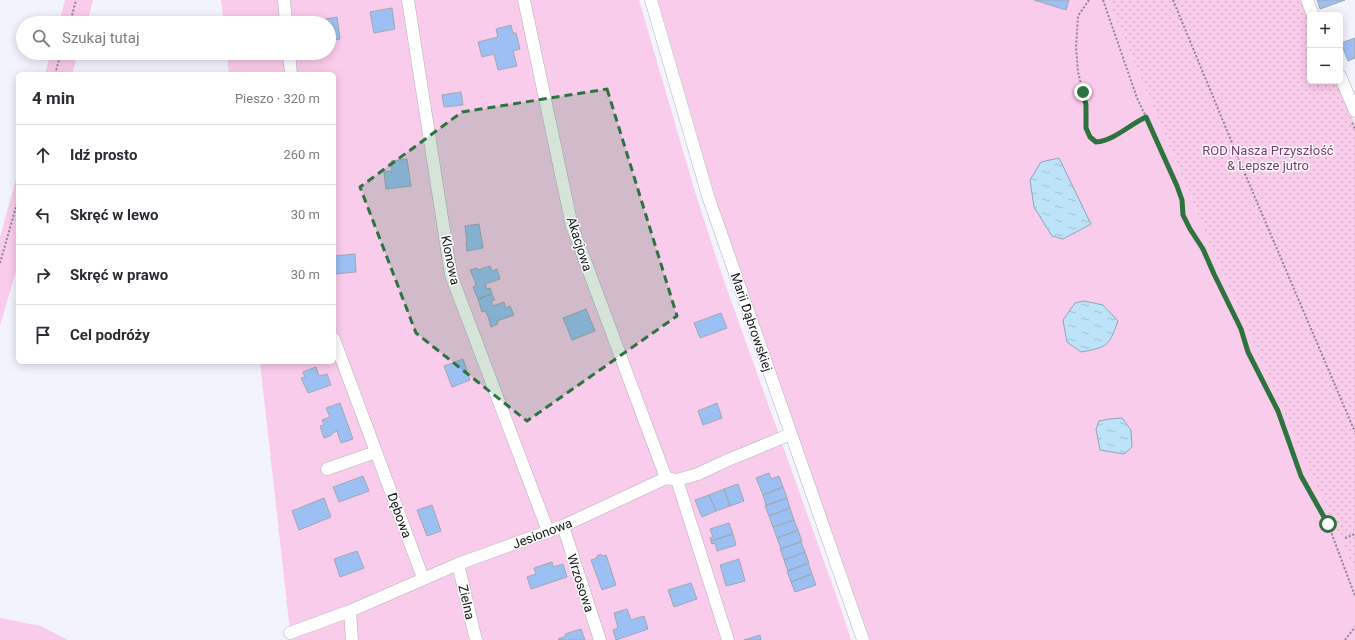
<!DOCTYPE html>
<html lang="pl">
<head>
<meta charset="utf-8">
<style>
	body { margin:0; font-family:Roboto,sans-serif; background:#f7f7f7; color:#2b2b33 }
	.controls { position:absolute; right:12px; top:12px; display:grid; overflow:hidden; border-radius:6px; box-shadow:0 2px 10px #0003 }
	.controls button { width:36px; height:36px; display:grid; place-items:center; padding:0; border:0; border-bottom:1px solid #e1e1e2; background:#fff; color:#2b2b33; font:20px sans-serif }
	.stop { position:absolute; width:12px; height:12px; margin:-9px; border:3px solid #2c733f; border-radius:50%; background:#fff }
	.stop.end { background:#2c733f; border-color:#fff; box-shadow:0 1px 4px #0008 }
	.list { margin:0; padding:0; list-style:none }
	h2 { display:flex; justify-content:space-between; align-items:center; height:52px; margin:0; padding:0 16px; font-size:17px }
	h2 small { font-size:13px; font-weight:400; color:#7c7c81 }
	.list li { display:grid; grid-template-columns:26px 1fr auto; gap:12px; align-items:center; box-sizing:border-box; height:60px; padding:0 16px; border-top:1px solid #e1e1e2 }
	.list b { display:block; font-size:15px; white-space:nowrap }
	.list em { font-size:13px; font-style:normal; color:#7c7c81 }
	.icon { flex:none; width:22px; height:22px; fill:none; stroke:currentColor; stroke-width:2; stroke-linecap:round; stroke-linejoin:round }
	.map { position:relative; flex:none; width:1355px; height:640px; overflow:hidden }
	.search { position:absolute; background:#fff; box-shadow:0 2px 10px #0003; left:16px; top:16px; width:320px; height:44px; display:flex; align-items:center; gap:10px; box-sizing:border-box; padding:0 14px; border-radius:22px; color:#7c7c81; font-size:15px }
	.panel { position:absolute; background:#fff; box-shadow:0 2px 10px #0003; left:16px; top:72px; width:320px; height:292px; border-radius:6px }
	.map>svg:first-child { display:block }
	.grass { fill:#facceb }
	.garden { fill:url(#garden-dots) }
	.water { fill:url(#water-ripples); stroke:#8aa6b5 }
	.building { fill:#9cc0f3; stroke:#a2a7af }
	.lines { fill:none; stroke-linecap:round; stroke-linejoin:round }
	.minor-casing { stroke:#b1b1ba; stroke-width:13 }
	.path { stroke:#88888f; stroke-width:2; stroke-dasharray:2 2; stroke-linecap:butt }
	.minor { stroke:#fff; stroke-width:12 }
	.route { stroke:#2c733f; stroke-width:5 }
	.marked { fill:#2c733f; fill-opacity:0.2; stroke:#2c733f; stroke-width:3; stroke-dasharray:8 5; stroke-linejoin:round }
	.labels { text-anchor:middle; stroke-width:3; stroke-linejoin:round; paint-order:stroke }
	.park-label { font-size:13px; fill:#7c396a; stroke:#fff }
	.street-label { font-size:13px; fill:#17171b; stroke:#fff }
</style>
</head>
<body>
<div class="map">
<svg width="1355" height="640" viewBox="0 0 1355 640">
	<defs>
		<pattern id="garden-dots" width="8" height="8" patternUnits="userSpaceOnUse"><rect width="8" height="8" fill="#facceb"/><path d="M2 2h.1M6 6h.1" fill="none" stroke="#d6aec9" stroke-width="1.8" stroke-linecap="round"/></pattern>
		<pattern id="water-ripples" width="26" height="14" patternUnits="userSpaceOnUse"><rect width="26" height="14" fill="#bce3f7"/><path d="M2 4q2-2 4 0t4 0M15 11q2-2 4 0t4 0" fill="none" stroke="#a1c2d3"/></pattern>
	</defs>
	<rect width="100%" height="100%" fill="#f2f3fd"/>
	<path class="grass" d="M65 0H93L87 23H59Z
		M221 0H639L695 192 721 272 840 606 851 640H291L260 362H334V74H229L227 53H329V23H224Z
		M658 0H1108L1213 251 1297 443 1341 539 1355 573V640H870L721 217Z
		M51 53H78L72 74H45Z
		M18 172V264L0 326V237Z
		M0 618 41 626 68 640H0Z"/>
	<path class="garden" d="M1108 0H1302L1310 19V81H1337L1355 124V573L1341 539 1297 443 1213 251Z"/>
	<path class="water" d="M1059 158 1091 224 1063 239 1052 236 1034 207 1030 180 1041 162Z
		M1084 301 1103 305 1118 321C1109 346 1108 347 1081 352L1067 342 1063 320 1075 303Z
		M1122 418 1131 430 1132 447 1124 454 1100 450 1096 429 1099 421 1109 419Z"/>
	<path class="building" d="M1034 0H1069L1066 10Z
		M1317 0H1345L1320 9Z
		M392 8 395 29 374 33 370 12Z
		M337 17 340 39 329 41V23H310V22Z
		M511 25 513 33H516L520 49 513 51 517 66 498 70 494 54 482 57 478 42 498 37 496 29Z
		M1355 38V58L1348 61 1341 43Z
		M461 92 463 105 444 107 442 95Z
		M407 159 411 186 386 189 384 172 392 171 391 161Z
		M479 224 483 248 467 251 466 243H467L465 226Z
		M355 254 356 272 334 274V256Z
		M490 266 492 271 497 269 500 279 485 284 487 289 490 288 492 294 478 299 473 287 476 286 475 281 470 270 477 268 478 270Z
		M492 294 495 300 491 301 493 306 504 302 506 308 510 306 514 315 497 321 498 324 491 327 488 316 485 311 482 312 478 299Z
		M586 309 595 331 572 340 563 318Z
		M721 313 727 328 700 338 694 323Z
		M463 359 470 380 452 387 444 366Z
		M316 367 319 376 327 374 331 385 308 393 301 378 305 377 303 372Z
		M340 403 353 439 341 443 337 431 331 434 332 435 324 438 320 426 324 425 322 420 330 417 326 408Z
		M717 403 722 418 703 425 698 411Z
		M769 473 771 479 779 476 783 487 763 495 756 478Z
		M363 476 369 491 339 502 333 487Z
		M738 484 744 501 730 506 724 489Z
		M783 487 787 498 766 505 763 495Z
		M724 489 730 506 716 511 709 495Z
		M709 495 716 511 702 517 695 500Z
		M324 498 331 517 299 530 292 511Z
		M787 498 790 508 769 516 765 506Z
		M432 505 441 531 427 536 417 510Z
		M790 508 794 520 773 527 769 516Z
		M794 520 798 530 777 538 773 527Z
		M729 523 733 534 711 541 710 538 713 537 710 529Z
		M798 530 802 541 781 549 777 538Z
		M733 534 736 545 717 551 715 543 712 544 711 541Z
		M801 542 805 552 784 560 780 549Z
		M357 551 364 568 340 577 334 559Z
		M805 552 809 563 788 571 784 560Z
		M601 554 602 556 606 555 616 585 602 590 591 560 597 558V556Z
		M739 559 745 581 726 586 720 565Z
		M552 562 553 567 563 564 567 577 531 589 527 577 536 574 534 568Z
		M808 563 812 574 791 582 787 571Z
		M812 574 816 585 795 592 791 582Z
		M691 583 697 599 674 607 668 590Z
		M627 609 631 620 644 616 648 629 616 640 613 630 618 628 614 613Z
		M581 629 585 640H559L558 639 566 636 565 634Z
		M760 635 761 640H744Z"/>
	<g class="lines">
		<g class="minor-casing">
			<path id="minor" d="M284 0 286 23
				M408 0 451 275 548 531
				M524 0 572 226 666 478
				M651 0 708 196 863 640
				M1307 0 1313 15
				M289 53 291 74
				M1340 76 1355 111
				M334 339 423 578
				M327 469 376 452
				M677 480 728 640
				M563 526 600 640
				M458 564 476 640
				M350 611 352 640
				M290 633 350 611 458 564 563 526 666 478 677 480 698 474 728 460 791 434"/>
		</g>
		<path class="path" d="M1089 0 1078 16 1076 47 1078 72 1086 105 1087 128 1090 137 1096 142C1115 140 1129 125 1146 117L1177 187 1182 200 1183 215 1190 229 1203 249 1214 274 1241 329 1249 352 1278 411 1301 476 1328 524 1355 596
			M1103 0 1137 98 1146 117
			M1173 0 1245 174 1355 432
			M70 23 76 0
			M55 74 61 53
			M1352 123 1355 129
			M0 263 18 200
			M1345 538 1355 534
			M1345 640 1355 627"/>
		<use href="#minor" class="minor"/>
	</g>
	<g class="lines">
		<path class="route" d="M1083 92 1086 105V128L1090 137 1096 142C1115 140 1129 125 1146 117L1177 186 1182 200 1183 215 1190 229 1203 249 1214 274 1241 329 1248 352 1278 411 1301 476 1328 524"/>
	</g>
	<path class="marked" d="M607 89 677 316 527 421 416 333 360 187 462 112Z"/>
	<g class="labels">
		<g class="park-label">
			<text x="1268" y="155">ROD Nasza Przyszłość<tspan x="1268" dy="15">&amp; Lepsze jutro</tspan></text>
		</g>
		<g class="street-label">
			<text transform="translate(580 244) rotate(72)" y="5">Akacjowa</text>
			<text transform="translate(451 260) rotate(78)" y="5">Klonowa</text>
			<text transform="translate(752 322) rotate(71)" y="5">Marii Dąbrowskiej</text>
			<text transform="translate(400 515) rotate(70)" y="5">Dębowa</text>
			<text transform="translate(542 533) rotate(-21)" y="5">Jesionowa</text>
			<text transform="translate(581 583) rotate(72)" y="5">Wrzosowa</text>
			<text transform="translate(467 602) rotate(77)" y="5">Zielna</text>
		</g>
	</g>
</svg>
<div class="controls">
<button>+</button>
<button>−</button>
</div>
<div class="stop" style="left:1328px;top:524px"></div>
<div class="stop end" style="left:1083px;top:92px"></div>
<div class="search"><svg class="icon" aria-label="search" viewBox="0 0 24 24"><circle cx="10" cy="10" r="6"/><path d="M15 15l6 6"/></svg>Szukaj tutaj</div>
<section class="panel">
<h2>4 min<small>Pieszo · 320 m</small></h2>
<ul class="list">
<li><svg class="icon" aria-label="ahead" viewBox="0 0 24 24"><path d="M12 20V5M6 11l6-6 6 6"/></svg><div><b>Idź prosto</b></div><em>260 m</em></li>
<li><svg class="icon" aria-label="left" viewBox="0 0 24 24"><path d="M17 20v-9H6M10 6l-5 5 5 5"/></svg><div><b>Skręć w lewo</b></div><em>30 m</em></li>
<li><svg class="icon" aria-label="right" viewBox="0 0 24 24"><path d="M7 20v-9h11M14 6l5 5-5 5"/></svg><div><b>Skręć w prawo</b></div><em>30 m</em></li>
<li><svg class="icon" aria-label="arrive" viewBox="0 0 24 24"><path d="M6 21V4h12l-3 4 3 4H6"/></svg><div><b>Cel podróży</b></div></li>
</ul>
</section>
</div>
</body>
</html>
